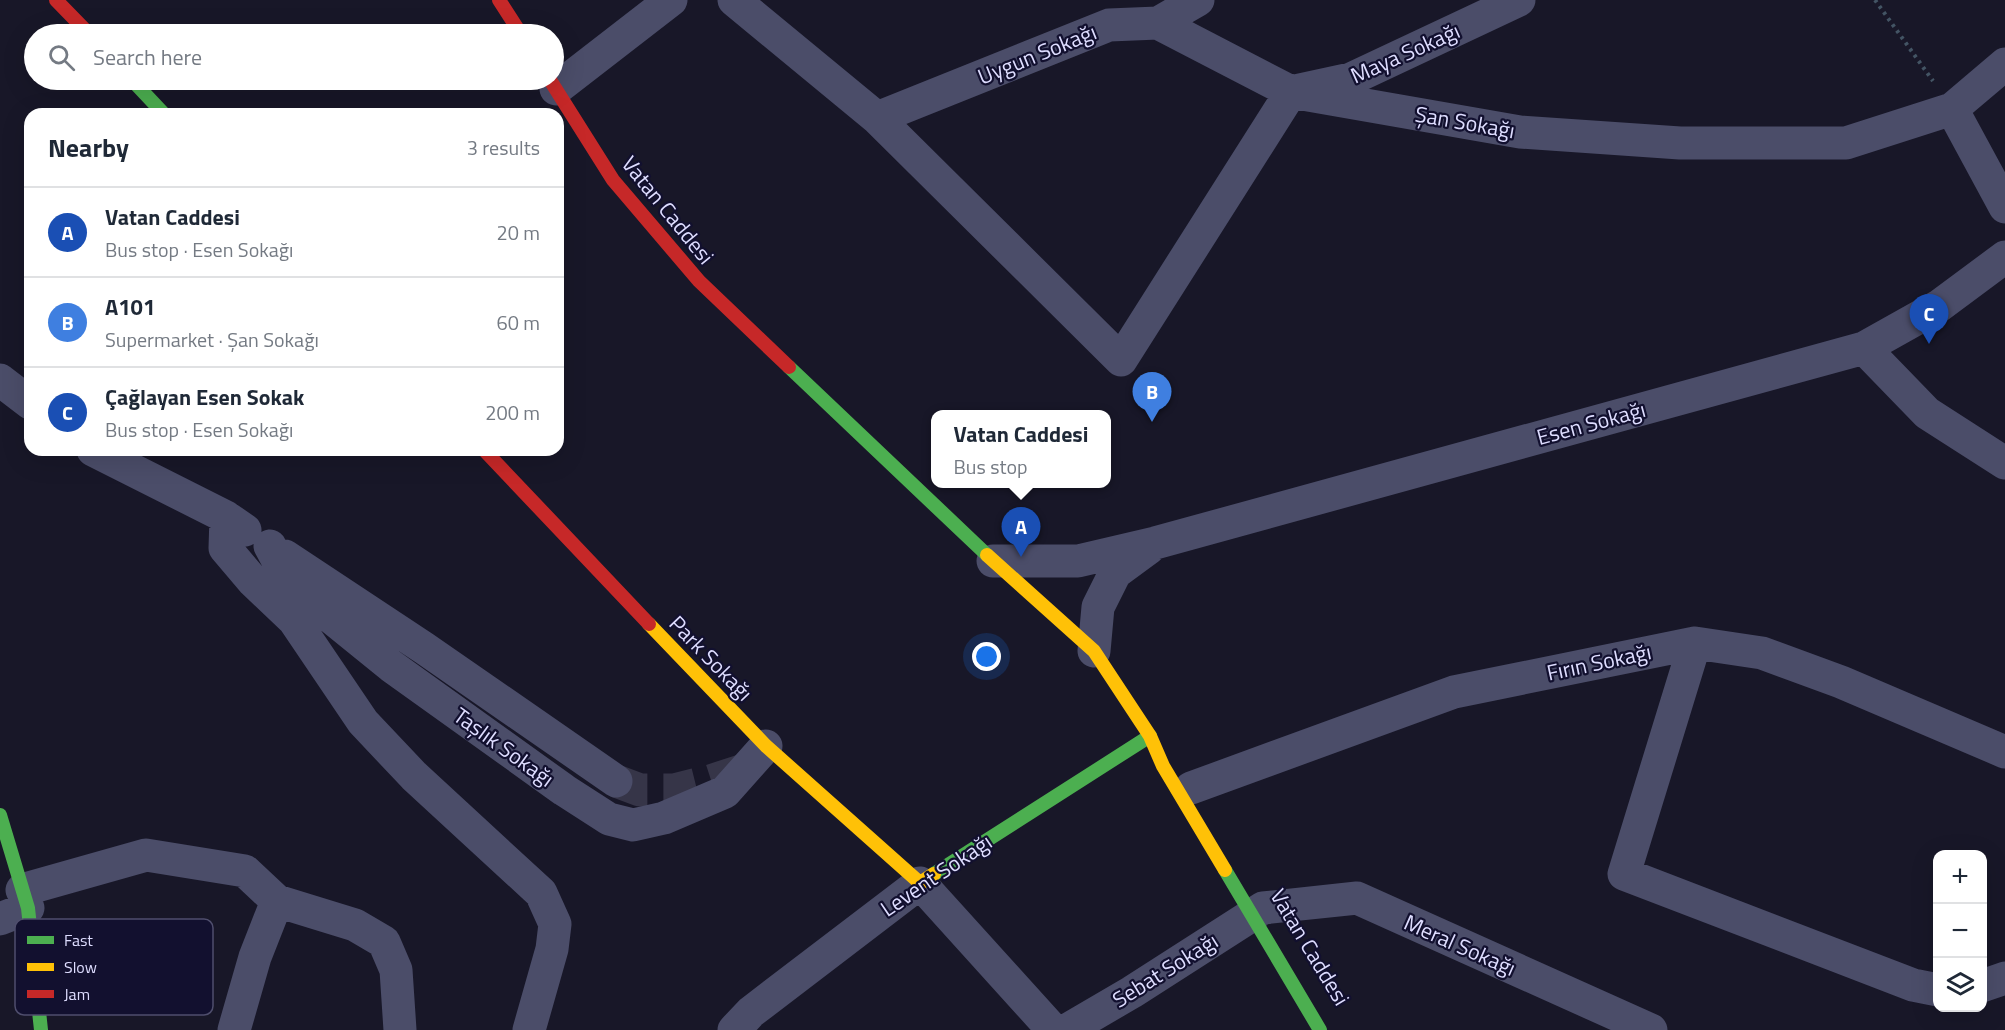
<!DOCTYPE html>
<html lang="en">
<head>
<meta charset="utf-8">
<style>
	body { margin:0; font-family:"Titillium Web",sans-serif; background:#f2f2f3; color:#1f2937 }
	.controls { position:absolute; right:18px; bottom:18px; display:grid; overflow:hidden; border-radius:12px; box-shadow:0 6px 24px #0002 }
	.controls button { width:54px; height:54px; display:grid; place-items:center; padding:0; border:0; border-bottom:2px solid #e0e1e3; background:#fff; color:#1f2937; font:30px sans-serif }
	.you { position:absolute; left:987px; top:657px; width:21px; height:21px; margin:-15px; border:4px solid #fff; border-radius:50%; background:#1a73e8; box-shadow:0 0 0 9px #1a73e833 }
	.badge { display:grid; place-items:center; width:39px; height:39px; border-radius:50%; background:#b45309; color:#fff; font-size:20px; font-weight:700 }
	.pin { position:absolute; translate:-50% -50px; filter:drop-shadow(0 2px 3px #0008) }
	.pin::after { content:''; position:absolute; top:32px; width:21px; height:18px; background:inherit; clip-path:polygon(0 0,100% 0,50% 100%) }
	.popup { position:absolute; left:931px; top:410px; width:180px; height:78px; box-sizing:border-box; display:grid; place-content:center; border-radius:12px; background:#fff; filter:drop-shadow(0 2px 4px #0005); font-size:20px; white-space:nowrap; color:#747a83 }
	.popup b { font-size:22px; color:#1f2937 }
	.popup::after { content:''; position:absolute; left:50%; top:100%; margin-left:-12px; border:12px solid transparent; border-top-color:#fff }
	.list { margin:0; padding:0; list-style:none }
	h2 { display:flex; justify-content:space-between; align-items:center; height:78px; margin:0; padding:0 24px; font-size:26px }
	h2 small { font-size:20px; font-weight:400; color:#747a83 }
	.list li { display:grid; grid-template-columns:39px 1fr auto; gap:18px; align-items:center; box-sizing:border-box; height:90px; padding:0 24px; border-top:2px solid #e0e1e3 }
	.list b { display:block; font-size:22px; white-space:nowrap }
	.list p { margin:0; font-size:20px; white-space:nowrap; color:#747a83 }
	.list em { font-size:20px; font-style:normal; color:#747a83 }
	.icon { flex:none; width:33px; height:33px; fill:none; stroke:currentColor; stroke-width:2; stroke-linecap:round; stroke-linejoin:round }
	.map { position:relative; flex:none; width:2005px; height:1030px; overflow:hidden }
	.search { position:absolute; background:#fff; box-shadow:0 6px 24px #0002; left:24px; top:24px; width:540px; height:66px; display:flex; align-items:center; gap:15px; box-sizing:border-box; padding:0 21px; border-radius:33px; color:#747a83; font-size:22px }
	.panel { position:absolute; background:#fff; box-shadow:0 6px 24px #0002; left:24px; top:108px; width:540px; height:348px; border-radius:18px }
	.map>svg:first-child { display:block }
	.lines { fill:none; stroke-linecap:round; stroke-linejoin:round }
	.street-tunnel { stroke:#363548; stroke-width:33; stroke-dasharray:33 16; stroke-linecap:butt }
	.path { stroke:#435464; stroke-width:4; stroke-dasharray:3 4.5; stroke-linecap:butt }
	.street { stroke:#4b4d69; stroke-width:33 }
	.fast { stroke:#4caf50; stroke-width:14 }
	.slow { stroke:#ffc107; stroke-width:14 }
	.jam { stroke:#c62828; stroke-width:14 }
	.labels { text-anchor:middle; stroke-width:4.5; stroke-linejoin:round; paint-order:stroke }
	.street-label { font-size:22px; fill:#deddff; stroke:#12102f }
	.key { fill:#12102f; stroke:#4f4e6d; stroke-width:1.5 }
	.key-label { font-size:16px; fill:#deddff }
</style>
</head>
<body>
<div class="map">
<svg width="2005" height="1030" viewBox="0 0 2005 1030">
	<rect width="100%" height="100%" fill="#181728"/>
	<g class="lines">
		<path class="street-tunnel" d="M616 781 640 790H674L710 781 747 769"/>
		<path class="path" d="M1875 0 1933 81"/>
		<path class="street" d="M734 0 877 118 1121 360 1291 92 1520 132 1680 143H1846L1952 109 2005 64
			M1158 23 1291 92 1351 79 1519 0
			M556 89 671 0
			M1952 109 2005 207
			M877 118 1109 25 1158 23 1198 0
			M1864 348 1927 413 2005 463
			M0 380 30 403
			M93 450 226 517 245 530
			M226 517 225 548 253 581 294 620 363 722 414 776 541 893 555 924 552 949 529 1030
			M270 546 291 585 391 666 564 790 609 819 633 825 664 818 725 792 766 746
			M285 556 424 648 616 781
			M993 561H1078L1155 543 1864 348 1939 306 2005 257
			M1695 643 1624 874 1913 985 1938 990
			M1094 651 1098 607 1115 573 1149 548
			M1191 788 1454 692 1695 643 1762 653 1841 682 2005 752
			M22 890 146 855 245 871 277 901 355 925 384 942 396 970 400 1030
			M0 919 28 908
			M1982 986 2005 978
			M234 1030 255 957 277 901
			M734 1030 751 1012 920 883 1053 1030
			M1067 1030 1132 992 1263 908 1357 898 1651 1030"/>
		<path class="fast" d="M132 80 164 114
			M789 367 987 555
			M0 815 28 908 41 1030
			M1225 870 1320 1030
			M934 874 1150 736"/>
		<path class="slow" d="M987 555 1094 651 1150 736 1163 766 1225 870
			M649 624 766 746 920 883 934 874"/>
		<path class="jam" d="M56 0 89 34
			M499 0 521 34
			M550 80 613 180 699 281 789 367
			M484 450 649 624"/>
	</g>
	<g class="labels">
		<g class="street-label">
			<text transform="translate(1405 53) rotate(-24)" y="8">Maya Sokağı</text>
			<text transform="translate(1037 54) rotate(-22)" y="8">Uygun Sokağı</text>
			<text transform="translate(1465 122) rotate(10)" y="8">Şan Sokağı</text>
			<text transform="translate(668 210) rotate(51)" y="8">Vatan Caddesi</text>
			<text transform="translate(1591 423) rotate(-15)" y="8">Esen Sokağı</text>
			<text transform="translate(711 658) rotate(46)" y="8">Park Sokağı</text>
			<text transform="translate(1599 662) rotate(-12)" y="8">Fırın Sokağı</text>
			<text transform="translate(504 747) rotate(36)" y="8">Taşlık Sokağı</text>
			<text transform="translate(936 875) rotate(-34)" y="8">Levent Sokağı</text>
			<text transform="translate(1460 945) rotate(24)" y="8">Meral Sokağı</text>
			<text transform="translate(1310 947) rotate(59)" y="8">Vatan Caddesi</text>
			<text transform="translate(1165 970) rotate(-32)" y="8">Sebat Sokağı</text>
		</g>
	</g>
	<rect x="15" y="919" width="198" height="96" rx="9" class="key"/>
	<rect x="27" y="936" width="27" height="8" fill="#4caf50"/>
	<rect x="27" y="963" width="27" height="8" fill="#ffc107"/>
	<rect x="27" y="990" width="27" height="8" fill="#c62828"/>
	<g class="key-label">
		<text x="64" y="946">Fast</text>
		<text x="64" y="973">Slow</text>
		<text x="64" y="1000">Jam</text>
	</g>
</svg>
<div class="controls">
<button>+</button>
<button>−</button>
<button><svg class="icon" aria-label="layers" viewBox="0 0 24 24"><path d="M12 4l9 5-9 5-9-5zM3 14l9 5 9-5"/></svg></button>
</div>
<div class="you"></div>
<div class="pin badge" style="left:1021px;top:557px;background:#1a4fb4">A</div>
<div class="popup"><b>Vatan Caddesi</b>Bus stop</div>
<div class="pin badge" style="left:1152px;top:422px;background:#3f7fe0">B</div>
<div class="pin badge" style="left:1929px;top:344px;background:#1a4fb4">C</div>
<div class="search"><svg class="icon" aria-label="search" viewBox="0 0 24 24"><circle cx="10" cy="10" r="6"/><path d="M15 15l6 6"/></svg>Search here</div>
<section class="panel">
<h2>Nearby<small>3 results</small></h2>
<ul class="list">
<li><span class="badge" style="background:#1a4fb4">A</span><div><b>Vatan Caddesi</b><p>Bus stop · Esen Sokağı</p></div><em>20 m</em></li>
<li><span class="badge" style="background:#3f7fe0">B</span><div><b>A101</b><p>Supermarket · Şan Sokağı</p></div><em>60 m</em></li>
<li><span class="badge" style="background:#1a4fb4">C</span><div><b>Çağlayan Esen Sokak</b><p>Bus stop · Esen Sokağı</p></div><em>200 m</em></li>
</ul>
</section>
</div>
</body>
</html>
